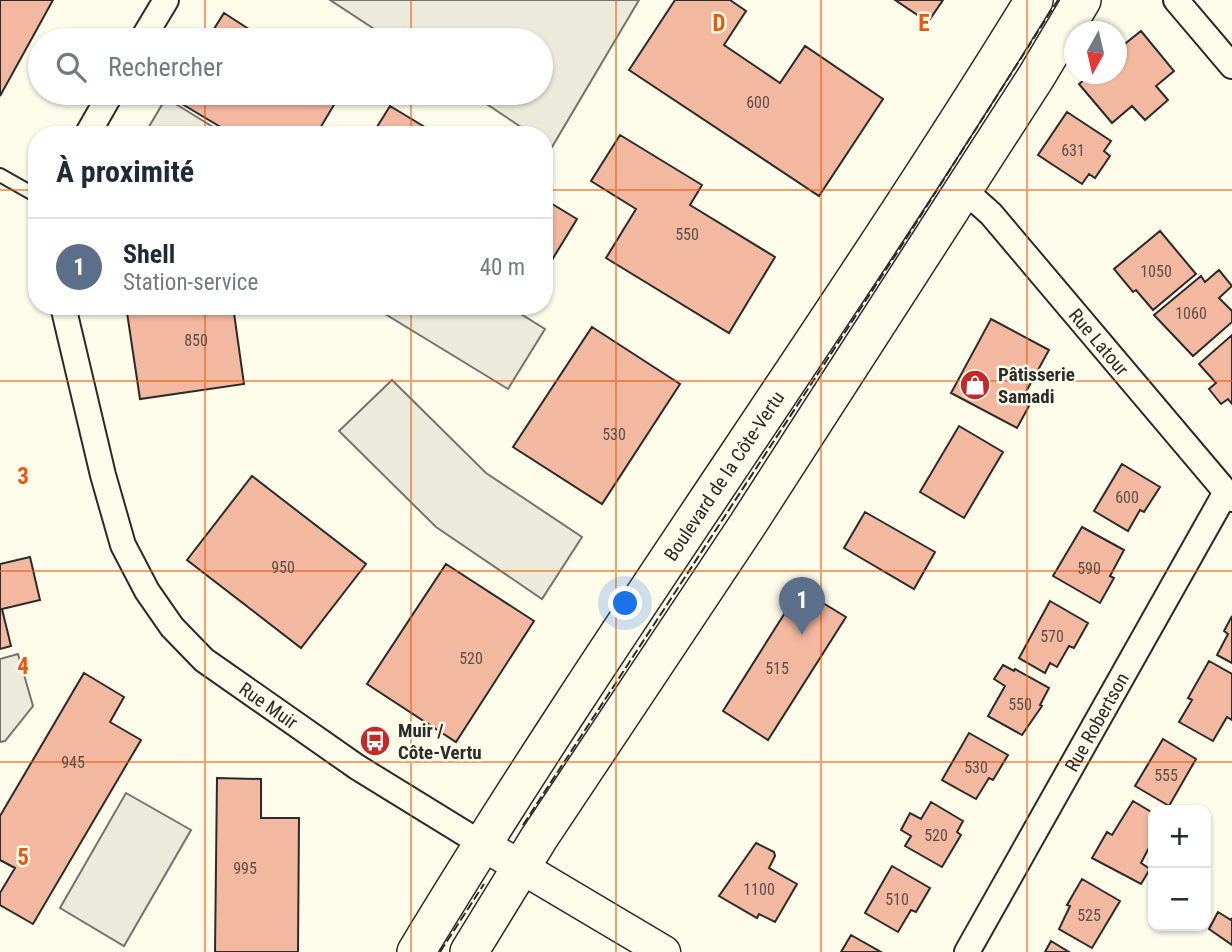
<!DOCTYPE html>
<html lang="fr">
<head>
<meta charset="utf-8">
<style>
	body { margin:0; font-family:"Roboto Condensed",sans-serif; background:#f6f6f7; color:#1f2937 }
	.controls { position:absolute; right:21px; bottom:21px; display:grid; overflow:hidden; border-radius:14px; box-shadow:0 2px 5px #0004 }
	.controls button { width:63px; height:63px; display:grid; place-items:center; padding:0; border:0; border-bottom:2px solid #e0e1e3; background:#fff; color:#1f2937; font:35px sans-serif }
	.compass { position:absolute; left:1064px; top:21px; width:63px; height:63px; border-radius:50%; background:#fff; box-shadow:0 2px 5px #0004; rotate:188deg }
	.you { position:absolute; left:626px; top:604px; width:24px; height:24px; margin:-18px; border:5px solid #fff; border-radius:50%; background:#1a73e8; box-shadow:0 0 0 10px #1a73e833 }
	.badge { display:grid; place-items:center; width:46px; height:46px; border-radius:50%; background:#c62828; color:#fff; font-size:23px; font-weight:700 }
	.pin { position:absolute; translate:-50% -58px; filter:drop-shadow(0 2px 4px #0008) }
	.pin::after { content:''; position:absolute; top:37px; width:24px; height:21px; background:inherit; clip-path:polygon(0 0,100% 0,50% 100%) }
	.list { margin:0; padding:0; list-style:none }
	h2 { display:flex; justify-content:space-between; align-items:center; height:91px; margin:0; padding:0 28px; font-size:30px }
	h2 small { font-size:23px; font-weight:400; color:#747a83 }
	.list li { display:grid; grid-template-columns:46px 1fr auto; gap:21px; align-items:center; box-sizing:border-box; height:98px; padding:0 28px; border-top:2px solid #e0e1e3 }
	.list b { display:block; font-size:26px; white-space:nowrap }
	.list p { margin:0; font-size:23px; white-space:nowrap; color:#747a83 }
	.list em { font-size:23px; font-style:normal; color:#747a83 }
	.icon { flex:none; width:38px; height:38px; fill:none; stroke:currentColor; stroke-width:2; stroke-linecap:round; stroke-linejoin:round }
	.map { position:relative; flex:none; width:1232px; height:952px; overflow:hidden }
	.search { position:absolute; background:#fff; box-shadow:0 2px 5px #0004; left:28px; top:28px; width:525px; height:77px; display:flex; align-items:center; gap:18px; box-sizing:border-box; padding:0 24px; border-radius:38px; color:#747a83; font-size:26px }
	.panel { position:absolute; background:#fff; box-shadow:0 2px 5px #0004; left:28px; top:126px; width:525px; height:189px; border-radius:28px }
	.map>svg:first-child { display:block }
	.green { fill:#ecebdb; stroke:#74746e; stroke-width:2 }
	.parking { fill:#eceadb; stroke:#74746e; stroke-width:2 }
	.building { fill:#f2b8a0; stroke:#2b2b2b; stroke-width:2 }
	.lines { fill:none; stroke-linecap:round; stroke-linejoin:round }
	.service-casing { stroke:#2b2b2b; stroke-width:16 }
	.minor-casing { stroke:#2b2b2b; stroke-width:28 }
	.tertiary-casing { stroke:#2b2b2b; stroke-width:35 }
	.secondary-casing { stroke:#2b2b2b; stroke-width:40 }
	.service { stroke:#fdfbea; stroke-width:12 }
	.minor { stroke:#fdfbea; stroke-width:24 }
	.tertiary { stroke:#fdfbea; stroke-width:32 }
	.secondary { stroke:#fdfbea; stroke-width:37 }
	.fence { stroke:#2b2b2b; stroke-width:2; stroke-dasharray:9 3.5; stroke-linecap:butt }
	.grid { fill:none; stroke:#e8590c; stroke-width:2; stroke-opacity:0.55 }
	.labels { text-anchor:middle; stroke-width:5; stroke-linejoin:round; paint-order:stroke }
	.number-label { font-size:16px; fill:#5d4e48 }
	.street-label { font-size:19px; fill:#2b2b2b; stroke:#fdfbea }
	.poi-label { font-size:19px; font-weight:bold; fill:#2b2b2b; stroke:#fdfbea; text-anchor:start }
	.grid-label { font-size:23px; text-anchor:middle; font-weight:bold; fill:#e8590c; stroke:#fdfbea; stroke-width:5; stroke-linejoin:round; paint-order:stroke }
</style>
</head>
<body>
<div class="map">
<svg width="1232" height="952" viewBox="0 0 1232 952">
	<rect width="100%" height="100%" fill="#fdfbea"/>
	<path class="green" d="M330 0H639L552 147 544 142V135H533L470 93H541V40H391Z"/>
	<path class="parking" d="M166 98 226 135H144Z
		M372 306H508L545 329 508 389Z
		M392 380 486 473 582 537 542 599 436 527 339 431Z
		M18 654 33 706 5 741 0 742V659Z
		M126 793 191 830 124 946 60 908Z"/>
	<path class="building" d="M0 0H53L0 96Z
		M675 0H730L746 11 724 45 780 83 805 46 883 99 819 196 629 70Z
		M895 0H943L928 22Z
		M224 13 266 40H207Z
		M1141 31 1174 71 1156 86 1168 100 1145 120 1132 106 1112 123 1079 84 1091 74H1116V51Z
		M175 93H341L316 135H234L172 98Z
		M390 106 438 135H372Z
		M1067 112 1111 141 1104 151 1110 156 1095 178 1089 174 1082 184 1038 155Z
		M620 135 702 185 690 205 775 257 729 333 606 258 636 209 591 181Z
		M544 199 577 219 544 273Z
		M1160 231 1196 274 1153 310 1136 290 1133 292 1114 269Z
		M1219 270 1232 286 1219 298 1232 311V322L1193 356 1154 315 1201 276 1205 282Z
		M126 306H233L244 384 140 399Z
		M991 319 1049 350 1021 401 1029 406 1017 428 951 393Z
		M592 327 680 384 602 504 513 447Z
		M1232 335V404L1228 399 1221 404 1209 389 1216 383 1199 364Z
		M959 426 1003 452 964 518 920 492Z
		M1122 464 1160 487 1144 512 1140 510 1128 531 1094 511Z
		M252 476 366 564 301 648 187 560Z
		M865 512 935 552 914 589 844 548Z
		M1082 527 1124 550 1110 576 1114 578 1100 603 1053 576Z
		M30 557 40 600 2 609 11 646 0 649V564Z
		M446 564 534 621 456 742 367 684Z
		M800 589 846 617 768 740 723 711Z
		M1050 601 1088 623 1074 648 1069 646 1057 667 1050 663 1045 673 1019 658Z
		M1232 616V663L1217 655 1228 634 1224 631Z
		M1209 661 1232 674V720L1227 717 1213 741 1179 722 1192 700 1188 698Z
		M1003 665 1014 671 1015 669 1049 688 1040 705 1042 706 1022 735 988 716 1005 686 994 679Z
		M84 673 124 697 110 722 141 740 33 924 0 905V893L15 868 0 860V816Z
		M969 733 1008 755 993 780 989 778 976 799 942 780Z
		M1163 739 1196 759 1169 806 1135 786Z
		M217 778 261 779V818H299L298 952H215Z
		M1133 801 1153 813V840L1141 863 1150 869 1141 884 1092 858 1107 832 1112 835Z
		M931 802 963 821 957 832 961 835 942 867 905 846 911 836 901 830 910 813 921 819Z
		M756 843 774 852 775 856 769 868 797 884 775 922 759 914 757 918 719 896Z
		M892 866 930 888 916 912 911 910 898 932 865 913Z
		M1082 879 1120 901 1092 948 1059 929 1070 906 1067 905Z
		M1218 912 1231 920 1232 918V945L1209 929Z
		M851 935 881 952H841Z
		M1051 941 1069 952H1045Z"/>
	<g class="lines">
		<g class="service-casing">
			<path id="service" d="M0 175 37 196"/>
		</g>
		<g class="minor-casing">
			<g id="minor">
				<path d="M1176 0 1232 66"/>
				<path d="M142 40 166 0"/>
				<path d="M87 135 111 93"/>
				<path id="s1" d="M963 189 991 214 1232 499"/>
				<path id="s2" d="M63 306 103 475 123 545 147 591 172 627 204 660 357 767 482 844"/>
				<path id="s3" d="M967 952 1226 492"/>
			</g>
		</g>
		<g class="tertiary-casing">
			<path id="tertiary" d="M482 844 664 952"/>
		</g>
		<g class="secondary-casing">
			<g id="secondary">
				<path id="s4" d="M416 952C612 628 836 322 1034 0"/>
				<path d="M469 952 539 838 748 524 1036 77 1082 0"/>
			</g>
		</g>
		<use href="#service" class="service"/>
		<use href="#minor" class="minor"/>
		<use href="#tertiary" class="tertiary"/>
		<use href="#secondary" class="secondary"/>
		<path class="fence" d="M523 825 902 245 1058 0
			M440 952 484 884"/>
	</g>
	<path class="grid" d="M205 0V40M411 0V40M616 0V952M821 0V952M1027 0V952M205 93V135M411 93V135M0 190H37M544 190H1232M205 306V952M411 306V952M0 381H1232M0 571H1232M0 762H1232"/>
	<defs>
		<g id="shop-disc" transform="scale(1.575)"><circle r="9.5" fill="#c62828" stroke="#fdfbea"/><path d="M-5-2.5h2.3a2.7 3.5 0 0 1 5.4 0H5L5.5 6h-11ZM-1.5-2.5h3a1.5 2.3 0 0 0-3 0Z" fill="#fff"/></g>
		<g id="bus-disc" transform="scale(1.575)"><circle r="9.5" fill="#c62828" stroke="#fdfbea"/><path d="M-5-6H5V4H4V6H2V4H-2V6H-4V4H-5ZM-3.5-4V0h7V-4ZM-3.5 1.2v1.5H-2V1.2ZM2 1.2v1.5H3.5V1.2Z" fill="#fff"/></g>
	</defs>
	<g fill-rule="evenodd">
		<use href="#shop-disc" x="975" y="385"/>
		<use href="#bus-disc" x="375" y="741"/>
	</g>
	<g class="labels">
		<g class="number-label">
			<text x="758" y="108">600</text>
			<text x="1073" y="156">631</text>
			<text x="687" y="240">550</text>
			<text x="1156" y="277">1050</text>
			<text x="1191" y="319">1060</text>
			<text x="196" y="346">850</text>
			<text x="614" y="440">530</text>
			<text x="1127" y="503">600</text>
			<text x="283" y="573">950</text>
			<text x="1089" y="574">590</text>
			<text x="1052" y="642">570</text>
			<text x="471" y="664">520</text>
			<text x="777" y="674">515</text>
			<text x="1020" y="710">550</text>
			<text x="73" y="768">945</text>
			<text x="976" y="773">530</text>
			<text x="1166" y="781">555</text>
			<text x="936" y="841">520</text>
			<text x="245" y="874">995</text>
			<text x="759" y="895">1100</text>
			<text x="897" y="905">510</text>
			<text x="1089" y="921">525</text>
		</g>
		<g class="street-label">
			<text dy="7" stroke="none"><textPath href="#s1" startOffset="205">Rue Latour</textPath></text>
			<text dy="7" stroke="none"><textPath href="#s4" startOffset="567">Boulevard de la Côte-Vertu</textPath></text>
			<text dy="7" stroke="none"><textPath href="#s2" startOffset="467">Rue Muir</textPath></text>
			<text dy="7" stroke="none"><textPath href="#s3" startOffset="264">Rue Robertson</textPath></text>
		</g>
		<g class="poi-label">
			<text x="998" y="381">Pâtisserie<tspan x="998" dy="22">Samadi</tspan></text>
			<text x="398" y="737">Muir /<tspan x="398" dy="22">Côte-Vertu</tspan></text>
		</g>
	</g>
	<g class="grid-label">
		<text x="719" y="31">D</text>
		<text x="924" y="31">E</text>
		<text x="23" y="484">3</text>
		<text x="23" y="674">4</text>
		<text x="23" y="865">5</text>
	</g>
</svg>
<div class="controls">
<button>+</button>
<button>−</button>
</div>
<svg class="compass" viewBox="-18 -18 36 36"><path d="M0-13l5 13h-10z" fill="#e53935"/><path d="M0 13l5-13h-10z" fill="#747a83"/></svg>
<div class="you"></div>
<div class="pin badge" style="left:802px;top:635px;background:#5c6f8a">1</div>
<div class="search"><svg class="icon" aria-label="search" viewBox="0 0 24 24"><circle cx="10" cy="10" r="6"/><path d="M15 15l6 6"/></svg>Rechercher</div>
<section class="panel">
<h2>À proximité<small></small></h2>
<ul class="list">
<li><span class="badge" style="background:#5c6f8a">1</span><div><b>Shell</b><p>Station-service</p></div><em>40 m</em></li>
</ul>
</section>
</div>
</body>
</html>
